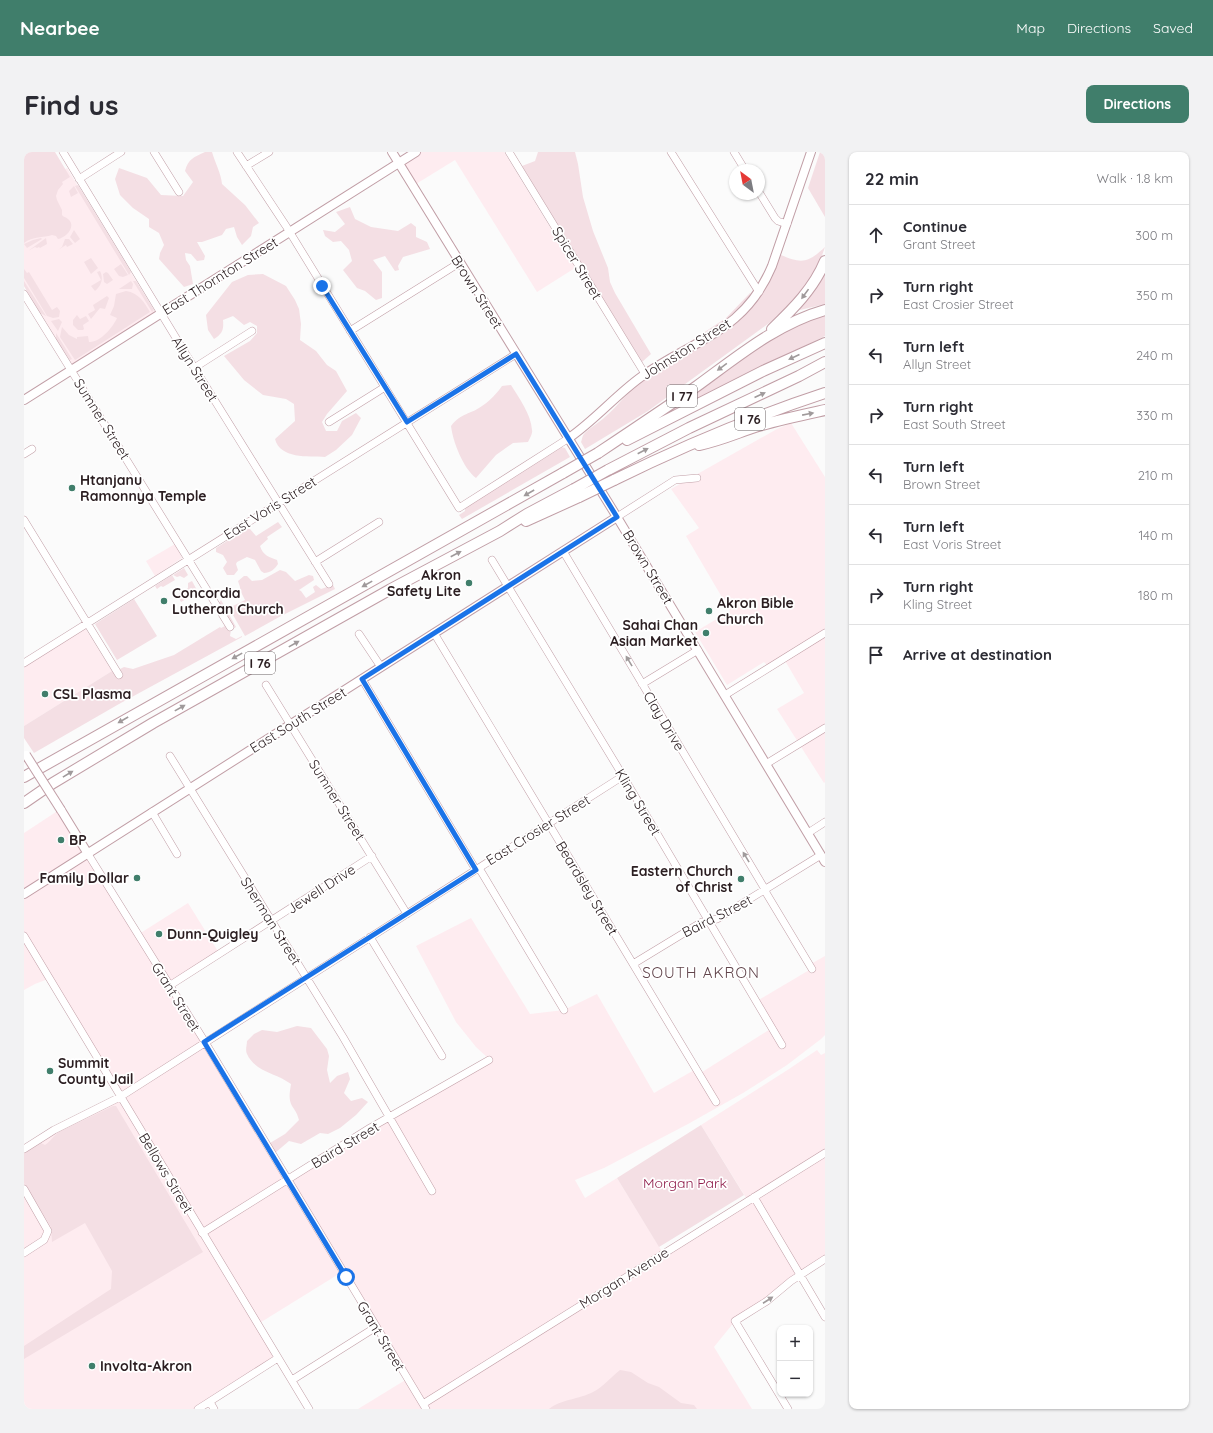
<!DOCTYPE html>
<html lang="en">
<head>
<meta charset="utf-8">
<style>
	body { margin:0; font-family:Quicksand,sans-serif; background:#f2f2f3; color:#2b2b33 }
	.controls { position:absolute; right:12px; bottom:12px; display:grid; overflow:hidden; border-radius:8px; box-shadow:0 1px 3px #0004 }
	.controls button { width:36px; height:36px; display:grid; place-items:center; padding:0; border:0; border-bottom:1px solid #e1e1e2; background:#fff; color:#2b2b33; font:20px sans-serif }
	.compass { position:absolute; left:705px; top:12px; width:36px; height:36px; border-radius:50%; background:#fff; box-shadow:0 1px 3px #0004; rotate:328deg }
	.stop { position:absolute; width:12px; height:12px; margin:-9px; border:3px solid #1a73e8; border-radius:50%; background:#fff }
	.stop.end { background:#1a73e8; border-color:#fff; box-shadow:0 1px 4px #0008 }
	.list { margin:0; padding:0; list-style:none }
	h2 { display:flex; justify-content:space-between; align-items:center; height:52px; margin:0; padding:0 16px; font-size:17px }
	h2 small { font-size:13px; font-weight:400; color:#7c7c81 }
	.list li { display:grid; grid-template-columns:26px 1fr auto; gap:12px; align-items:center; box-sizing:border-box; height:60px; padding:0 16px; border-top:1px solid #e1e1e2 }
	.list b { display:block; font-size:15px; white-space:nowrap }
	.list p { margin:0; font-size:13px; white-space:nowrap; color:#7c7c81 }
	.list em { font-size:13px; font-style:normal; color:#7c7c81 }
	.icon { flex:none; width:22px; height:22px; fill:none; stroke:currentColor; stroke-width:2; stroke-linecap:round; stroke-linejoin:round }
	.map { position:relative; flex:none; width:801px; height:1257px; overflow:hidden; border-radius:8px }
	header { display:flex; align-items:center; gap:24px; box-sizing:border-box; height:56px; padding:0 20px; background:#407e6b; color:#fff }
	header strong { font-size:19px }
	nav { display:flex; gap:22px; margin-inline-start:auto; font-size:14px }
	.intro { display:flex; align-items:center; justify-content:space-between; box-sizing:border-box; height:96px; padding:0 24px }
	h1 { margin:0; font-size:28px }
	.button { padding:10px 18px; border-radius:8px; background:#407e6b; color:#fff; font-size:14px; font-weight:700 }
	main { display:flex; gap:24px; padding:0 24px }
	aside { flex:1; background:#fff; border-radius:8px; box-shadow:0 1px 3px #0004 }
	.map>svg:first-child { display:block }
	.built { fill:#feecf0 }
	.green { fill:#f4dfe4 }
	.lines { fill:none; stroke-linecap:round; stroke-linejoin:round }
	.minor-casing { stroke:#c19ea6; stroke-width:8 }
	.major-casing { stroke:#c19ea6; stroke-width:10 }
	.highway-casing { stroke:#c19ea6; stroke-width:12 }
	.minor { stroke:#fff; stroke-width:7 }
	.major { stroke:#fff; stroke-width:8 }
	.highway { stroke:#fff; stroke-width:10 }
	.major-bridge-casing { stroke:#c19ea6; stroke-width:10; stroke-linecap:butt }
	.highway-bridge-casing { stroke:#c19ea6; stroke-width:12; stroke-linecap:butt }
	.major-bridge { stroke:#fff; stroke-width:8 }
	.highway-bridge { stroke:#fff; stroke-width:10 }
	.oneway { fill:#a09a9b }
	.route { stroke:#1a73e8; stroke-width:5 }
	.poi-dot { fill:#407e6b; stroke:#fff; stroke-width:1.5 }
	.labels { text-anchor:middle; stroke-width:3.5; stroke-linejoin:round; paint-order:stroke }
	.shield { fill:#fff; stroke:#6b6264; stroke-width:1 }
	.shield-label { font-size:13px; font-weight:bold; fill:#2b1e21 }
	.street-label { font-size:14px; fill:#2b1e21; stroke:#fff }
	.poi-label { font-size:14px; font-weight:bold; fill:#2b1e21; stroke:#fff; text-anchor:start }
	.park-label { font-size:14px; fill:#901e4b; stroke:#fff }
	.neighbourhood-label { font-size:15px; letter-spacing:1px; fill:#62454c; stroke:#fff }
</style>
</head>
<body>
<header>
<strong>Nearbee</strong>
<nav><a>Map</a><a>Directions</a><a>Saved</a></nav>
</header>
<div class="intro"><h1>Find us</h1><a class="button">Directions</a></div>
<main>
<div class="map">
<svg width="801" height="1257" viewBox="0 0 801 1257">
	<rect width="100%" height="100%" fill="#fbfbfb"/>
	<path class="built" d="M397 0H480L551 116 513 140 431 8 392 32 381 13V11Z
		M43 16 131 160 48 212 0 134V43Z
		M767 271 801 325V479L744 514 740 510 703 533 671 480 706 459 662 384 675 376 647 337 753 277Z
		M151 392 158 406 131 424 122 409Z
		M61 476 88 519 0 574V514Z
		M801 481V630L800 631 753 557 780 541 760 507Z
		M35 658 63 701 0 740V681Z
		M64 703 179 890 97 943 0 784V742Z
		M164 751 195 801 145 833 115 782Z
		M447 766 506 862 540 858 573 842 630 941 672 917 675 922 748 876 733 849 787 817 785 813 801 804V883L797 887 763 913 719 941 664 972 580 1016 551 1028 561 1046 593 1026 639 1101 724 1049 677 973 765 917 793 898 797 903 801 901V1107L711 1169 690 1195 728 1257H334L383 1227 318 1120 234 1172 254 1206 174 1257H0V997L73 957 181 890 264 1027 465 907 452 895 432 870 392 794Z
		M0 786 24 827 11 832 0 838Z"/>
	<path class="green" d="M0 0H31L46 25 38 30 39 32 34 38 32 44 33 48 38 58V63C39 65 42 65 44 67 53 74 42 86 34 87L32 84 28 83C19 86 9 84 0 91Z
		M181 0H188C191 11 197 21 198 32L221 53 235 71 229 75 227 84 218 93 213 85 210 75 202 77 198 83 178 90H173L181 104 180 108 173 109 167 102 161 101 162 108 166 114 169 132 160 135 135 107 136 101 140 93 135 81 125 75V67L109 56 96 43 91 27 95 16 123 26 137 43 159 44 169 30 161 19C164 7 170 5 181 0Z
		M514 0H551L554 12 559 45 569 79 584 116 586 130 591 141 627 202 618 210 498 14 511 9Z
		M796 0H801V65L784 36Z
		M54 33 107 120 105 123 51 34Z
		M50 34 54 41 47 45 45 39Z
		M326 55 331 67 347 75 374 79 387 71 392 75V85L403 90 406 97 379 105 374 114 375 118 371 119 361 104 349 108 358 120V146L352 148 341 139 333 136 319 118 328 109 325 98 317 89 309 90 301 84 299 78 311 80 321 72 312 60Z
		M50 78 56 87 51 91 46 85Z
		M17 86 18 87 3 96 0 92 9 88Z
		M22 86 23 92 16 96 15 95 13 96 11 95 4 99Z
		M41 87H45L49 92 43 95 42 93 34 98 38 95Z
		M801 95 795 112 780 137 752 166 624 259 561 297 557 290C558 288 558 284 560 282 564 277 576 270 581 265 595 253 603 240 617 230 640 213 666 202 691 187 723 168 744 138 757 103 778 112 784 111 801 95Z
		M67 106 74 116 67 122 60 110Z
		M97 112 104 123 99 125 95 124 90 117Z
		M801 116V152L776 158V157L786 142Z
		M0 117 3 121 5 120 28 158 33 155 36 159 35 165 29 166 23 164 0 126Z
		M76 119C80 127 77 134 71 139L67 134 77 128 73 120Z
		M82 120 84 121 89 128 83 132 80 130 79 122Z
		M239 122 262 134 271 148 275 157 277 172 276 188 292 199 303 213 312 219 323 239 303 262 298 270 302 279H313L318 269 332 261 337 266 328 283 312 298 301 305C284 304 256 307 251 287L271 269 270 252 262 247 239 243 220 228 200 204 226 189 233 181V174L226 170 220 173 209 164 199 168C200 178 198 182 190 187L184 178 182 163 208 130 224 123Z
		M0 129 22 164 16 161 0 134Z
		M107 129 109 132 108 137H95Z
		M109 129H112L130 158 128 160Z
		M102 139C115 141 120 150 126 160L51 208 36 185 38 175 45 183 53 187V185L64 184 65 190C76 191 89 175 93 166L86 163 90 154 92 142Z
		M726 141 727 142C710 164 689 178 666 192L664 191 702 166Z
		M83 144 85 146 81 157 76 156 67 167 64 162 71 158 69 153Z
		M801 162V184L619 276 737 194 770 174Z
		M53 163 56 167 62 164 65 169 59 173 60 177 59 178H54L49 173V168Z
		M125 163V164L54 209H53Z
		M35 167 38 170 34 179 27 169Z
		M32 181 48 207 46 208 32 187Z
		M487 233C495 246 507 262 508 278 509 281 506 286 504 290L489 291 472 303 452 326C439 316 429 290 427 274 438 260 446 263 458 254 466 249 473 241 478 234Z
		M537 295 541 296 546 305 438 367 435 363 441 359V357L443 355Z
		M254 370 258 375 243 385 244 387 236 394C239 404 246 405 253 408L254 412C251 417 246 421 240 421L237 419 231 408 223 405 213 410 212 412 214 418 210 423H203L199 416 203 410 199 403 192 400V396L222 377H226L232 384Z
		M160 416 164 423 160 426 156 424 153 425 149 423Z
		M256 418 262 420 271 429 285 423 289 424 290 428 275 438 277 439 282 446 291 440 289 435 292 433 297 437 309 433 311 437 257 464 221 484 205 456 221 448 216 438V435L214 429 220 424H223L228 429 238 428Z
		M148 423 151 428 139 435 137 434 133 437 131 434Z
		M168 429 174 440 157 450 153 443 164 436V431Z
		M110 447 133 484 130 486 93 508 71 472Z
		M197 448 212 475 207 478 206 484 212 487 218 484V485L95 552 10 601 0 586V574L88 519 93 525 99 522 96 517 100 515 109 517 150 503 196 475 197 476 201 474 203 478 210 475 195 451Z
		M273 874 287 876 303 897 305 904 303 918 306 931 313 924 324 920 326 927 320 941 327 949 338 946 344 950 332 963 316 976 304 982 296 981 277 992 265 989 251 1001 246 991 261 982 275 968C273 961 272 960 268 954 264 947 266 939 267 932 253 921 231 920 223 902 221 898 223 893 223 889L230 882 238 878 253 880Z
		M89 954H92L179 1100 0 1207V1194L87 1137 88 1119 61 1071 28 1090 27 1075 0 1031V1002L17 991 21 993C27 989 29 984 35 980Z
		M677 973 720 1043 635 1095 593 1026Z
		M596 1218 607 1220 624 1231 635 1235 657 1251 670 1253 673 1257H525C535 1248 556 1247 569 1240 579 1235 587 1225 596 1218Z"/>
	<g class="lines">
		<g class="minor-casing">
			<path id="minor" d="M39 0 163 204 305 432
				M130 0 155 40
				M213 0 262 74 435 356 545 286
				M485 0 621 222
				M647 0 735 140
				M710 0 721 18
				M222 14 245 0
				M55 27 97 0
				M735 40 751 66 754 69 763 72
				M0 142 206 475
				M326 179 435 111
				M170 216 228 179
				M305 270 361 235
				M0 302 8 297
				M593 365 651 328 673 326
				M0 368 95 523
				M539 399 742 739
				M468 408 599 624 758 893
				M291 410 355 370
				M410 481 692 950
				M335 482 357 515
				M0 511 492 202
				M338 527 452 718
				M618 532 674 498
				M242 533 383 762
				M701 543 801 481
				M146 604 319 885 408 1039
				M742 612 801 576
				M128 660 153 702
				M784 681 801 670
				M64 702 181 890 402 1257
				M455 716 540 858
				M741 739 788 817
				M0 784 285 1257
				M346 785 418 904
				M609 812 678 770 693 767 797 703
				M145 834 348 704
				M0 997 30 978 96 945 599 624
				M0 1037 24 1079 20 1088 0 1101
				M730 1045 801 1165
				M178 1081 346 976 465 908
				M268 1228 352 1175
				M186 1250 190 1257
				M399 1252 801 1001
				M174 1257 254 1206
				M764 1257 711 1169 743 1149 767 1129 801 1107"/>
		</g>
		<g class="major-casing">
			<path id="major" d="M368 0 593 365 801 710
				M0 248 392 0
				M545 286C571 268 592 243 617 225 670 187 720 181 748 114L787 0
				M37 658 64 702
				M0 742 593 365"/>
		</g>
		<g class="highway-casing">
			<path id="highway" d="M748 177C769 157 790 136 801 109
				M603 288 739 219 801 191
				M675 293C695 289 713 281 731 275 754 268 778 263 801 258
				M574 301C607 279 640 257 673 234 713 205 752 172 801 158
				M584 318 665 276 775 224 801 210
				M590 328C659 294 728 265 801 241
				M502 369 555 345
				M0 625 539 321
				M0 651 29 631 129 571 367 437 476 379 503 362 550 337"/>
		</g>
		<use href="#minor" class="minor"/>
		<use href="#major" class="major"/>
		<use href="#highway" class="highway"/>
		<g class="major-bridge-casing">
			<path id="major-bridge" d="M2 603 37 658"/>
		</g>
		<g class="highway-bridge-casing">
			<path id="highway-bridge" d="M539 321 574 301
				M550 337 584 318
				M555 345 590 328"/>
		</g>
		<use href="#major-bridge" class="major-bridge"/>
		<use href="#highway-bridge" class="highway-bridge"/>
	</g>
	<defs><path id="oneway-solid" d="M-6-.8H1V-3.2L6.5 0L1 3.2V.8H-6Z"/></defs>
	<g class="oneway">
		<use href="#oneway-solid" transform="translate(781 142) rotate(126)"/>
		<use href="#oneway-solid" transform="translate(770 205) rotate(156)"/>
		<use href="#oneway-solid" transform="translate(698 215) rotate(144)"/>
		<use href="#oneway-solid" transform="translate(736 243) rotate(-24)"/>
		<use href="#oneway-solid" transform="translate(784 262) rotate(-11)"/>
		<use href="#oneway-solid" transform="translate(619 299) rotate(-27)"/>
		<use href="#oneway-solid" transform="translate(505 341) rotate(150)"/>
		<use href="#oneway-solid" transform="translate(432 402) rotate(-28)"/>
		<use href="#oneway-solid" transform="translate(343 432) rotate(151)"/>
		<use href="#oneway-solid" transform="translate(270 492) rotate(-29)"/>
		<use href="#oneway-solid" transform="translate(213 504) rotate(151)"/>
		<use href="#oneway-solid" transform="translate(605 509) rotate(-121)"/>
		<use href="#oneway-solid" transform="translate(156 556) rotate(-29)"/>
		<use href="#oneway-solid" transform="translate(99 568) rotate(150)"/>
		<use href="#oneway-solid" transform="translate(44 622) rotate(-31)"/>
		<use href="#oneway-solid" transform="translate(722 705) rotate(-121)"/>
		<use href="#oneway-solid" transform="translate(744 1148) rotate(-33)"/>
	</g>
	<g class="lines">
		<path class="route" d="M298 134 383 270 492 202 593 365 338 527 452 718 180 890 322 1125"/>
	</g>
	<g class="poi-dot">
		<circle cx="48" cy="336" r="4"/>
		<circle cx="445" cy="431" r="4"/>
		<circle cx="140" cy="449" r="4"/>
		<circle cx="685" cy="459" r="4"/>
		<circle cx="682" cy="481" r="4"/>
		<circle cx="21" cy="542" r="4"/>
		<circle cx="37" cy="688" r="4"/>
		<circle cx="113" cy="726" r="4"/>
		<circle cx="717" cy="727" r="4"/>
		<circle cx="135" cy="782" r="4"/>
		<circle cx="26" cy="919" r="4"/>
		<circle cx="68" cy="1214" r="4"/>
	</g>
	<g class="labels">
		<g class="shield">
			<rect x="643" y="233" width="30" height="22" rx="3"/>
			<rect x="711" y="256" width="30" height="22" rx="3"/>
			<rect x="221" y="500" width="30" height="22" rx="3"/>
		</g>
		<g class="shield-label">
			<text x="658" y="249">I 77</text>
			<text x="726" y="272">I 76</text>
			<text x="236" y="516">I 76</text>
		</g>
		<g class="street-label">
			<text transform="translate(553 111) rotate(59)" y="5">Spicer Street</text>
			<text transform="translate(196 124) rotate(-32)" y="5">East Thornton Street</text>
			<text transform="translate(453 140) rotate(58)" y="5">Brown Street</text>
			<text transform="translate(662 197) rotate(-32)" y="5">Johnston Street</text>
			<text transform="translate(171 217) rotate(58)" y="5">Allyn Street</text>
			<text transform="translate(78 267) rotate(58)" y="5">Sumner Street</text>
			<text transform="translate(246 356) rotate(-32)" y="5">East Voris Street</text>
			<text transform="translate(624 415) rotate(59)" y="5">Brown Street</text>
			<text transform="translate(274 568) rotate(-32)" y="5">East South Street</text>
			<text transform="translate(640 569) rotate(59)" y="5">Clay Drive</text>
			<text transform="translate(313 648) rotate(58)" y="5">Sumner Street</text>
			<text transform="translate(614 650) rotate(59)" y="5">Kling Street</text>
			<text transform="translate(514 678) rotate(-32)" y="5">East Crosier Street</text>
			<text transform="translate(563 736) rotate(59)" y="5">Beardsley Street</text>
			<text transform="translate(297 737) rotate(-33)" y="5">Jewell Drive</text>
			<text transform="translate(693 764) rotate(-27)" y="5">Baird Street</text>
			<text transform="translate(247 769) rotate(58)" y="5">Sherman Street</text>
			<text transform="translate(152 845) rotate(58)" y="5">Grant Street</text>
			<text transform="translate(321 993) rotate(-31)" y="5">Baird Street</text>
			<text transform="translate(142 1021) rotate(59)" y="5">Bellows Street</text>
			<text transform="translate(600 1126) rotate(-32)" y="5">Morgan Avenue</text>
			<text transform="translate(357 1184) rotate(59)" y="5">Grant Street</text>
		</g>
		<g class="poi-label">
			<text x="56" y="333">Htanjanu<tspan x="56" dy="16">Ramonnya Temple</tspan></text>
			<text x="437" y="428" text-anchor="end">Akron<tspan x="437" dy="16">Safety Lite</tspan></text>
			<text x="148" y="446">Concordia<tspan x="148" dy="16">Lutheran Church</tspan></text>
			<text x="693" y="456">Akron Bible<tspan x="693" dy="16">Church</tspan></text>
			<text x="674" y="478" text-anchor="end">Sahai Chan<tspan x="674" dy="16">Asian Market</tspan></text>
			<text x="29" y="547">CSL Plasma</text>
			<text x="45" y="693">BP</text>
			<text x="709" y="724" text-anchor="end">Eastern Church<tspan x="709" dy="16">of Christ</tspan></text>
			<text x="105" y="731" text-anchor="end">Family Dollar</text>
			<text x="143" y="787">Dunn-Quigley</text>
			<text x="34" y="916">Summit<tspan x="34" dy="16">County Jail</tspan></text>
			<text x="76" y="1219">Involta-Akron</text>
		</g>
		<g class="park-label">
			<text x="661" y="1036">Morgan Park</text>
		</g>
		<g class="neighbourhood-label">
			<text x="677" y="826">SOUTH AKRON</text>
		</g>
	</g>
</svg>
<div class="controls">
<button>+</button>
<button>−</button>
</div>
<svg class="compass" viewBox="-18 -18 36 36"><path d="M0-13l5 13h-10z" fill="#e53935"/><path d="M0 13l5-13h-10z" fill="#7c7c81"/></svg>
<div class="stop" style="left:322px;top:1125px"></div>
<div class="stop end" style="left:298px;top:134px"></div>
</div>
<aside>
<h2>22 min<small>Walk · 1.8 km</small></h2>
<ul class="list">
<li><svg class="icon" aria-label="ahead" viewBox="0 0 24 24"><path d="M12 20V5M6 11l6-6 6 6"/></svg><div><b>Continue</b><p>Grant Street</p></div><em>300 m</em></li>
<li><svg class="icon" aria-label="right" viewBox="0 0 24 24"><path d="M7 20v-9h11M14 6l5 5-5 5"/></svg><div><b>Turn right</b><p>East Crosier Street</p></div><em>350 m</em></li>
<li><svg class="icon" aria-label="left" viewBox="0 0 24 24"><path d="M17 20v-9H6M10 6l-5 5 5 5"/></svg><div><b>Turn left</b><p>Allyn Street</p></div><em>240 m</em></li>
<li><svg class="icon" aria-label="right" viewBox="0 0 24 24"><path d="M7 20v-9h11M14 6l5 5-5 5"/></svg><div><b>Turn right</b><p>East South Street</p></div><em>330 m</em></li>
<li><svg class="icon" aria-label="left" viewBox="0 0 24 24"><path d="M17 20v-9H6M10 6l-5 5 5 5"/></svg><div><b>Turn left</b><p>Brown Street</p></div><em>210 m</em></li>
<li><svg class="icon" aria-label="left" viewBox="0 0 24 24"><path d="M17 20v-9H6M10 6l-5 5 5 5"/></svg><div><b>Turn left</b><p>East Voris Street</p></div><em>140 m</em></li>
<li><svg class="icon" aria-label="right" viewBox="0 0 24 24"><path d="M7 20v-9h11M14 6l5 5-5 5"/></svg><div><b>Turn right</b><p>Kling Street</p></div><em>180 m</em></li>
<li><svg class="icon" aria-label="arrive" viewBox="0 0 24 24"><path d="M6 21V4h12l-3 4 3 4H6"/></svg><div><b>Arrive at destination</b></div></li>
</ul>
</aside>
</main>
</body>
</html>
